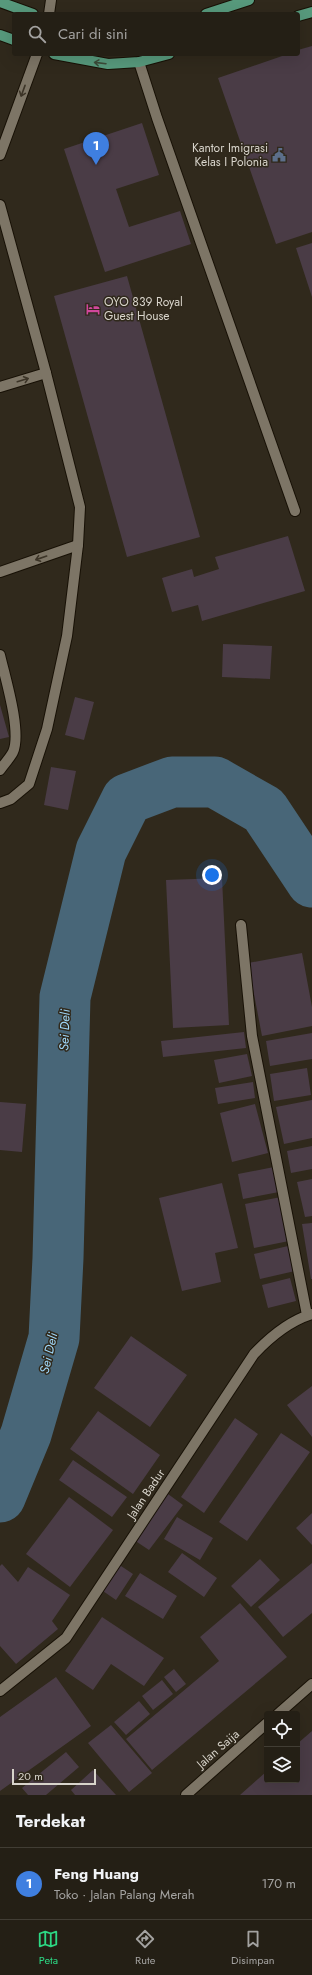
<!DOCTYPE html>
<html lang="id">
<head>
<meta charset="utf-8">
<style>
	body { margin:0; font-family:Jost,sans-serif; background:#302c22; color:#f1f3f6 }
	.controls { position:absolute; right:12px; bottom:12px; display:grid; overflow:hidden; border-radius:4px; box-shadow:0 4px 16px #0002 }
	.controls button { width:36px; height:36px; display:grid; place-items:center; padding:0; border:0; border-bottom:1px solid #413d34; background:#241f15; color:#f1f3f6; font:20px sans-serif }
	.scale { position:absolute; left:12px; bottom:10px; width:84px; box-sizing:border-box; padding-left:4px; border:2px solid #d8d4cb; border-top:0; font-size:11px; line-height:14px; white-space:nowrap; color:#d8d4cb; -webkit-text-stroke:3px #30291c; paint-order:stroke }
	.you { position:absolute; left:212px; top:875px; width:14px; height:14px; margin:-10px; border:3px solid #fff; border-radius:50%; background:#1a73e8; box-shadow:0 0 0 6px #1a73e833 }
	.badge { display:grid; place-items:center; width:26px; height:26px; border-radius:50%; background:#2cd884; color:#fff; font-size:13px; font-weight:700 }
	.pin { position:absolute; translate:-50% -33px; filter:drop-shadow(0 1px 2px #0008) }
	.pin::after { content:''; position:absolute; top:21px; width:14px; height:12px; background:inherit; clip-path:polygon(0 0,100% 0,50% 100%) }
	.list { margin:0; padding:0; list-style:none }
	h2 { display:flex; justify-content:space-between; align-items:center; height:52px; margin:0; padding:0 16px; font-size:17px }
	h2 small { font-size:13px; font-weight:400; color:#a3a2a0 }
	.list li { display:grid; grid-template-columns:26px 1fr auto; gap:12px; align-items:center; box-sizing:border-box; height:72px; padding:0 16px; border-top:1px solid #413d34 }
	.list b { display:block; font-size:15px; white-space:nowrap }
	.list p { margin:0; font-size:13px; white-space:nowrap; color:#a3a2a0 }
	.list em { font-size:13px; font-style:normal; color:#a3a2a0 }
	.icon { flex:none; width:22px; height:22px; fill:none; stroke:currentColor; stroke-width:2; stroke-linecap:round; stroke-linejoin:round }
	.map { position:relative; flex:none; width:312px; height:1795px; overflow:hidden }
	.search { position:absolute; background:#241f15; box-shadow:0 4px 16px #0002; left:12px; right:12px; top:12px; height:44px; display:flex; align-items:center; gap:10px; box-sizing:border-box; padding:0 14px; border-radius:4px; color:#a3a2a0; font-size:15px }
	.sheet { height:124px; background:#241f15 }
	nav { display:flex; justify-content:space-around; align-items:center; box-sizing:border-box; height:56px; border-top:1px solid #413d34; background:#241f15; font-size:11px; color:#a3a2a0 }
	nav a { display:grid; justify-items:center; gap:2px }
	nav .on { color:#2cd884 }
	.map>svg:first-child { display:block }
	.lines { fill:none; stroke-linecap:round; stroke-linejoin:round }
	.river { stroke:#486678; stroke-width:51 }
	.building { fill:#4a3c46 }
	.lane-casing { stroke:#181106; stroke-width:12 }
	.street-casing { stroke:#181106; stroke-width:12 }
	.primary-casing { stroke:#181106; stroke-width:12 }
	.lane { stroke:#7d7566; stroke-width:10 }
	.street { stroke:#7d7566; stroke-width:10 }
	.primary { stroke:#57997c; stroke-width:10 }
	.oneway { stroke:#3c4b39 }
	.oneway2 { stroke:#3c3427 }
	.labels { text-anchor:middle; stroke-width:3; stroke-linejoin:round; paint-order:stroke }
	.poi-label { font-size:12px; fill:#d8d4cb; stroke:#30291c; text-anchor:end }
	.street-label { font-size:12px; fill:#d8d4cb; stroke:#30291c }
	.water-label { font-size:13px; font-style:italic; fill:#9fd7f9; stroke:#30291c }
</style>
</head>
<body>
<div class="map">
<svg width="312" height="1795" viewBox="0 0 312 1795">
	<rect width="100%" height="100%" fill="#30291c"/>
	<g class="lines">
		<path class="river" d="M0 1497 26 1434 54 1338 58 1258 65 997 101 851 127 799 172 782H215L264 810 312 882"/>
	</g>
	<path class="building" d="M312 46V232L276 244 218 78 288 54H298V50Z
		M142 123 159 175 116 189 129 227 180 211 191 244 105 272 64 149Z
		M312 243V297L296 248Z
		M127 276 200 537 127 557 54 296Z
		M288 536 305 591 202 621 198 605 172 612 162 578 192 569 194 577 219 569 215 557Z
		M223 644 272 646 270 679 222 677Z
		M75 697 94 702 84 740 65 735Z
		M0 705 9 737 0 739Z
		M51 767 76 771 68 810 44 805Z
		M222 878 229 1025 173 1028 166 880Z
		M302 953 312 1007V1026L262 1036 248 963Z
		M244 1032 246 1048 163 1057 161 1041Z
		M312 1033V1059L270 1066 266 1041Z
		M247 1054 252 1076 219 1083 214 1060Z
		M307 1068 311 1095 274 1101 270 1074Z
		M253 1082 255 1098 218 1104 215 1088Z
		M312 1100V1138L284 1144 276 1107Z
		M0 1102 26 1104 22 1152 0 1150Z
		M255 1104 268 1153 232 1162 220 1113Z
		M312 1146V1169L291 1173 287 1151Z
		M274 1167 279 1192 243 1199 238 1174Z
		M312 1179V1216L305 1217 297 1182Z
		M222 1183 238 1248 215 1253 221 1282 182 1291 159 1198Z
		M281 1197 289 1241 254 1248 245 1204Z
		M312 1223V1279H311L302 1224Z
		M288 1246 295 1271 260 1279 254 1254Z
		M290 1278 296 1301 268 1308 262 1285Z
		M131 1336 187 1375 150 1427 94 1388Z
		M312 1386V1437L287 1405Z
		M98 1411 160 1455 133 1494 70 1449Z
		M235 1418 258 1434 204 1513 181 1497Z
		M281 1433 310 1452 247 1541 219 1522Z
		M73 1460 127 1497 112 1517 59 1480Z
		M168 1494 183 1505 149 1550 134 1540Z
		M69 1497 113 1530 70 1587 26 1554Z
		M312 1513V1545L296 1528Z
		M177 1517 213 1538 200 1560 164 1539Z
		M182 1553 217 1578 204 1597 168 1572Z
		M260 1559 280 1580 251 1607 231 1586Z
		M312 1563V1613L283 1637 258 1607Z
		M2 1564 18 1582 28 1567 70 1595 52 1621 58 1629 16 1664 0 1646V1566Z
		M118 1564 133 1574 116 1600 100 1589Z
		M140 1573 177 1596 163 1619 125 1596Z
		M240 1603 287 1657 152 1770 126 1739 219 1661 200 1637Z
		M102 1617 164 1658 144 1686 111 1664 93 1690 65 1671Z
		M174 1669 186 1684 176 1692 164 1677Z
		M56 1677 91 1726 0 1791V1717Z
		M162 1680 173 1694 153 1710 142 1696Z
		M139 1701 150 1714 126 1735 114 1722Z
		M111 1725 152 1773 129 1792 88 1743Z
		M312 1731V1795H240L267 1771V1780H297V1744Z
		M66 1752 79 1767 46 1795H28L22 1788Z
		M93 1770 116 1795H75L71 1790Z"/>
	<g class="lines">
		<g class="lane-casing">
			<path id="lane" d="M139 62 157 118 295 511
				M0 387 46 373
				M0 572 78 545
				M0 655C5 677 22 732 13 752 10 758 4 764 0 770"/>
		</g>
		<g class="street-casing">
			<path id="street" d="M49 14 51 0
				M0 155 37 54
				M0 205 46 373 80 507 78 545 67 636 47 729 29 784 11 799 0 803
				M241 925 252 1036 307 1315
				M0 1691 66 1638 254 1354C270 1337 289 1321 312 1314
				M278 1714 312 1684
				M186 1795 267 1723"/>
		</g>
		<g class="primary-casing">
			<path id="primary" d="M0 2 33 14
				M206 14 249 0
				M298 16 312 12
				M0 35 14 40
				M54 54 108 64 139 62 169 54"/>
		</g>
		<use href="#lane" class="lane"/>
		<use href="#street" class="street"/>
		<use href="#primary" class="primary"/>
	</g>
	<defs><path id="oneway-shaft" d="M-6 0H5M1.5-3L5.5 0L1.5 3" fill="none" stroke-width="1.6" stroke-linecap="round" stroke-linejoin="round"/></defs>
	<use class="oneway" href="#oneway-shaft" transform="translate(100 63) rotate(-173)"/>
	<g class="oneway2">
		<use href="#oneway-shaft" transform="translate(23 91) rotate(110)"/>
		<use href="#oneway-shaft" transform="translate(23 380) rotate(-17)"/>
		<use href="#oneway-shaft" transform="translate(41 558) rotate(161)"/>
	</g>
	<defs>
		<g id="civic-bare" transform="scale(1.08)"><path d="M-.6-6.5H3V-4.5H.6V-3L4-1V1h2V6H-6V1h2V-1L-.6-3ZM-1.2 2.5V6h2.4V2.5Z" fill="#5c6f8a" stroke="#30291c" stroke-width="2.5" paint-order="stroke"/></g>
		<g id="hotel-bare" transform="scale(1.08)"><path d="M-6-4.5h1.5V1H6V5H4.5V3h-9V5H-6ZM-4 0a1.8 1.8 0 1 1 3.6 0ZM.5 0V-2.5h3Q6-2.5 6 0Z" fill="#d1479c" stroke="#30291c" stroke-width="2.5" paint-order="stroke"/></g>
	</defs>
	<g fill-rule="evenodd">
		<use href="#civic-bare" x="279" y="155"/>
		<use href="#hotel-bare" x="93" y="309"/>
	</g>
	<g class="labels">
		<g class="poi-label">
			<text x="268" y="152">Kantor Imigrasi<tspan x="268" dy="14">Kelas I Polonia</tspan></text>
			<text x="104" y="306" text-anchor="start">OYO 839 Royal<tspan x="104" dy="14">Guest House</tspan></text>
		</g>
		<g class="street-label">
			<text transform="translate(146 1494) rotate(-56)" y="4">Jalan Badur</text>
			<text transform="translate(218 1749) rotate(-41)" y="4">Jalan Saija</text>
		</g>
		<g class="water-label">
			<text transform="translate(64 1030) rotate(-88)" y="5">Sei Deli</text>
			<text transform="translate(48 1353) rotate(-77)" y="5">Sei Deli</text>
		</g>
	</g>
</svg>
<div class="controls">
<button><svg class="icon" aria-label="locate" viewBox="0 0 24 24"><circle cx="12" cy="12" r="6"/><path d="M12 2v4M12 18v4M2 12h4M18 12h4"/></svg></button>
<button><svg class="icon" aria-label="layers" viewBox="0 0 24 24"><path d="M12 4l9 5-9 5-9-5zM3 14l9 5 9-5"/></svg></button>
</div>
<div class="scale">20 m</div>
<div class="you"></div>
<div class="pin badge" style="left:96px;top:165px;background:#3f7fe0">1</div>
<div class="search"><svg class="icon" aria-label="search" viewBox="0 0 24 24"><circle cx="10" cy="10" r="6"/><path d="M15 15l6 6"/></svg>Cari di sini</div>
</div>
<section class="sheet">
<h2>Terdekat<small></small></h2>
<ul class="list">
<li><span class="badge" style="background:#3f7fe0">1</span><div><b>Feng Huang</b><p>Toko · Jalan Palang Merah</p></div><em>170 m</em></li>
</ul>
</section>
<nav>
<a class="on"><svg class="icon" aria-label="map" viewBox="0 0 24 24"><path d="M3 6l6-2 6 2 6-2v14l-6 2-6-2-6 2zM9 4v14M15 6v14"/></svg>Peta</a>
<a><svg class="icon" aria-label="directions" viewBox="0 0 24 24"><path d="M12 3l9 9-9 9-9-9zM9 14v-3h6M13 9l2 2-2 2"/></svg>Rute</a>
<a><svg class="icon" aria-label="saved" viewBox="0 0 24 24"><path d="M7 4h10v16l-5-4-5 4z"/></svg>Disimpan</a>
</nav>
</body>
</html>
